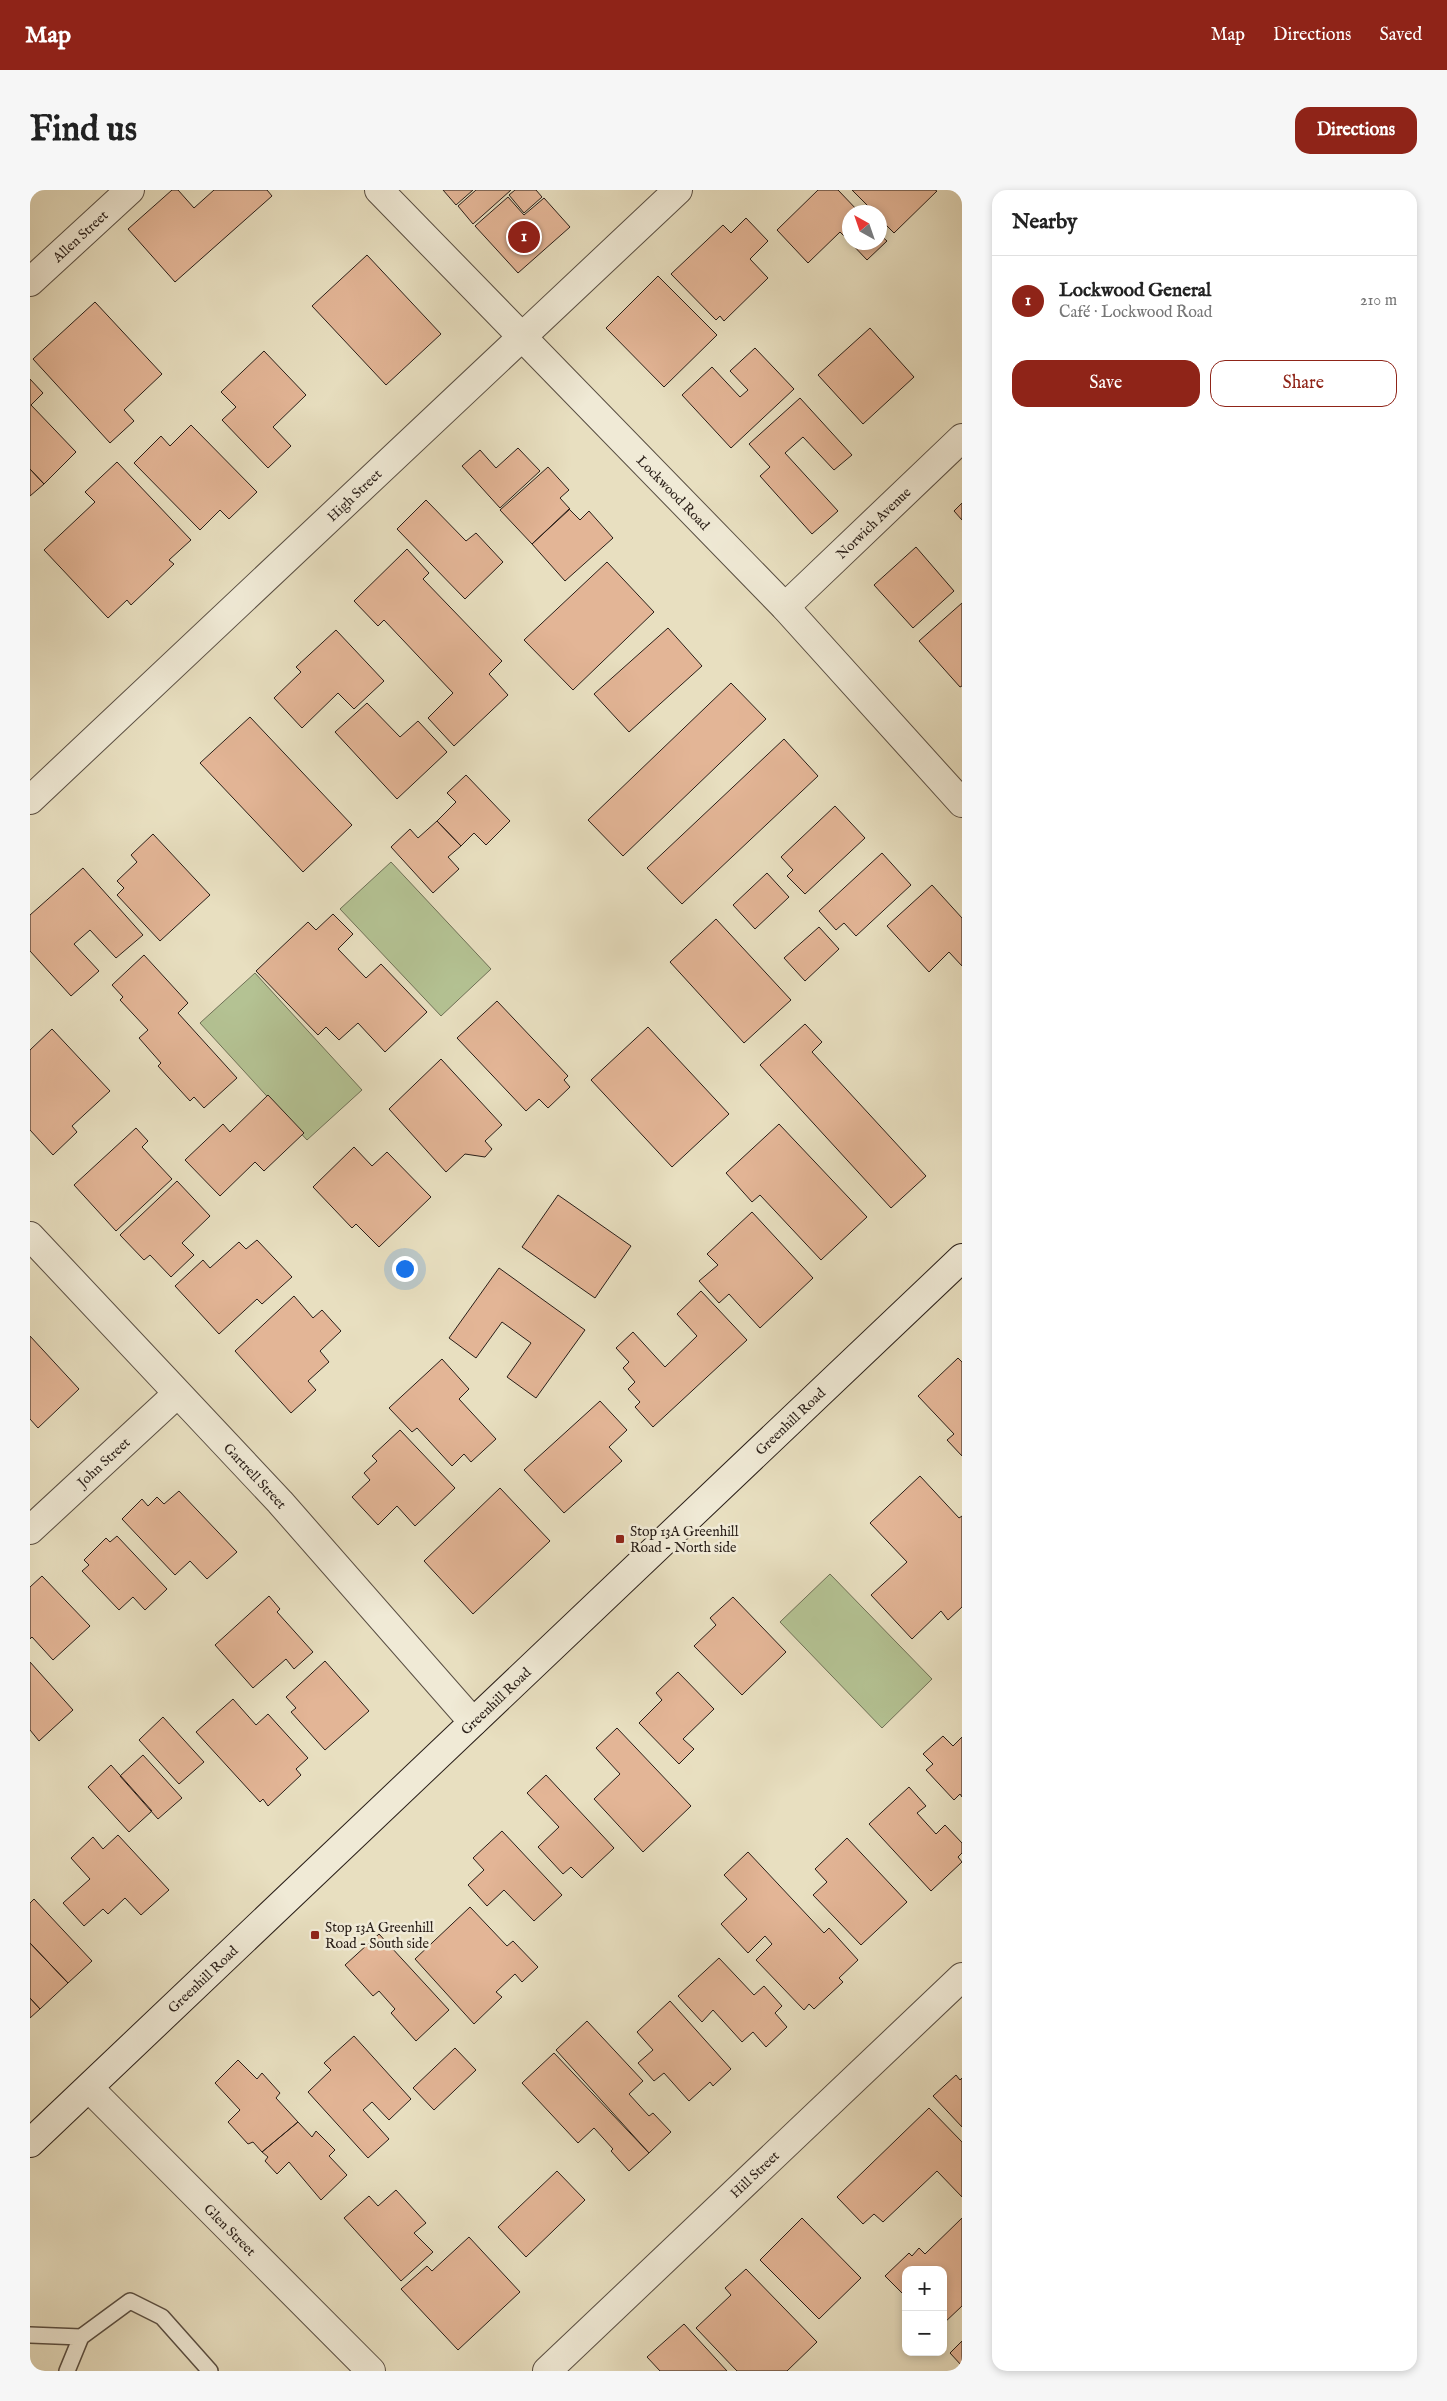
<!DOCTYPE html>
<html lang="en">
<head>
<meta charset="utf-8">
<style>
	body { margin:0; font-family:"IM FELL English",serif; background:#f6f6f6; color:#222 }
	.controls { position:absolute; right:15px; bottom:15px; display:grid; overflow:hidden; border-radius:10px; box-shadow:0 2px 8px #0003 }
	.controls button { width:45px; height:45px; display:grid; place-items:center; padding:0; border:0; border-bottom:1px solid #e0e0e0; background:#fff; color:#222; font:25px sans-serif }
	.compass { position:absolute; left:812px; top:15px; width:45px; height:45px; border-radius:50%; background:#fff; box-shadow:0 2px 8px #0003; rotate:320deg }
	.you { position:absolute; left:374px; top:1078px; width:18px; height:18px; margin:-12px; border:4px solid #fff; border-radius:50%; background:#1a73e8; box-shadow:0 0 0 8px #1a73e833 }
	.badge { display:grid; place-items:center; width:32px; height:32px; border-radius:50%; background:#8f2418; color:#fff; font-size:16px; font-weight:700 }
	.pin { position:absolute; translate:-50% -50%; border:2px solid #fff; box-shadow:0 1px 5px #0006 }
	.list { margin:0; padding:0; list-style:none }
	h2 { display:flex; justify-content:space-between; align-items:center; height:65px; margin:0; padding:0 20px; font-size:21px }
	h2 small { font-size:16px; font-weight:400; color:#767676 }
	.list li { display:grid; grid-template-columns:32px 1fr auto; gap:15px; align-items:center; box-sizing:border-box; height:90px; padding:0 20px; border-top:1px solid #e0e0e0 }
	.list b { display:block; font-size:19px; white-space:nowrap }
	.list p { margin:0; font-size:16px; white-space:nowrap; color:#767676 }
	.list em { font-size:16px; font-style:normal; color:#767676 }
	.actions { display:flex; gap:10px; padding:15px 20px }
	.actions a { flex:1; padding:11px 0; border:1px solid #8f2418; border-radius:15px; text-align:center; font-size:18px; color:#8f2418 }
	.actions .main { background:#8f2418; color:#fff }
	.map { position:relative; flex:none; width:932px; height:2181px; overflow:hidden; border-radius:15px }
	header { display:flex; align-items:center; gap:30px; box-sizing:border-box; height:70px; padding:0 25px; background:#8f2418; color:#fff }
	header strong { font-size:24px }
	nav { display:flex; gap:28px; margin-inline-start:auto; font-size:18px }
	.intro { display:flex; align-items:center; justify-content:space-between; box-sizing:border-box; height:120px; padding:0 30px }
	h1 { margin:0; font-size:35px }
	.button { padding:12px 22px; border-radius:15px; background:#8f2418; color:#fff; font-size:18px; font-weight:700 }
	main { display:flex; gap:30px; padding:0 30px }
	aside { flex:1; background:#fff; border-radius:15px; box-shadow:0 2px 8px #0003 }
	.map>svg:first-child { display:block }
	.green { fill:#b4c293; stroke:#6e7056 }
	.building { fill:#e3b596; stroke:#291e18 }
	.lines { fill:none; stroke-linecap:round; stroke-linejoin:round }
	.lane-casing { stroke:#594e42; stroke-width:18 }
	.street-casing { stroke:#594e42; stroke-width:30 }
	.secondary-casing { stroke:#291e18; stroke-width:30 }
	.lane { stroke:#f0ead6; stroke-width:15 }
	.street { stroke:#f0ead6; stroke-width:28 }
	.secondary { stroke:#f0ead6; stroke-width:28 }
	.poi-dot { fill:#8f2418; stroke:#f0ead6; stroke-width:2 }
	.labels { text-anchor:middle; stroke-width:5; stroke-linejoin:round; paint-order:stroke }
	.street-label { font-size:14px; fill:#291e18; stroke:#f0ead6 }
	.poi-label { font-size:14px; fill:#291e18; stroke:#f0ead6; text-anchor:start }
</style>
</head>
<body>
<header>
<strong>Map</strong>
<nav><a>Map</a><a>Directions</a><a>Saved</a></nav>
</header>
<div class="intro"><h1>Find us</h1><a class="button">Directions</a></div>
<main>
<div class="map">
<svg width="932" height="2181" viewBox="0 0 932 2181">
	<rect width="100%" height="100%" fill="#e8dfc0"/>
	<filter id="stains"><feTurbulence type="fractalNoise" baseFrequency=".004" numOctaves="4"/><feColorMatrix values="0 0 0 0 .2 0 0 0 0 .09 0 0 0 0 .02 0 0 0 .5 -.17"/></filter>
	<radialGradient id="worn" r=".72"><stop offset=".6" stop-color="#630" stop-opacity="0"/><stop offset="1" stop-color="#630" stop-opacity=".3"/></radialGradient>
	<path class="green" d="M361 672 461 779 411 826 310 719Z
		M225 783 332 900 277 950 170 833Z
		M800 1384 902 1489 852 1538 750 1432Z"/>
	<path class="building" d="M142 0H148L164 18 184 0H237L242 6 145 92 98 39Z
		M413 0H443L426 15Z
		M446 0H481L443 34 428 16Z
		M485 0H506L512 7 494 23 479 5Z
		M788 0H808L829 22H819V51L810 42 778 73 747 40Z
		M822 0H905L907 1 864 43 849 28V22H844Z
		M478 7 494 25 514 8 540 37 488 83 445 36Z
		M716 28 738 51 720 69 738 88 694 131 690 126 686 130 641 84 693 35 701 43Z
		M849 44 857 51 837 70 820 52H849Z
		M337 65 411 144 356 195 282 116Z
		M628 86 687 145 634 197 576 138Z
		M65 112 132 184 94 220 104 231 80 253 3 169Z
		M840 138 884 187 833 234 788 185Z
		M725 158 764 199 701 258 652 205 682 177 710 207 718 200 700 181Z
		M234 161 276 205 243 237 261 256 238 278 192 230 206 217 191 202Z
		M0 189 13 203 1 215 46 262 14 294 0 279Z
		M770 208 822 265 804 280 773 247 755 263 808 321 782 344 730 286 740 277 719 254Z
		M161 235 227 302 199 329 190 320 170 340 104 273 131 246 140 256Z
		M488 258 510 281 470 318 432 276 450 260 466 278Z
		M87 272 161 350 139 370 144 374 101 415 97 410 78 428 14 360 65 312 55 302Z
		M518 277 539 300 530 308 540 319 502 354 470 320Z
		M0 279 14 294 0 306Z
		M396 310 436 351 446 343 473 372 435 409 367 339Z
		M932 313V330L924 321Z
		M539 319 550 330 559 321 583 348 535 391 502 354Z
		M886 357 924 401 883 438 844 395Z
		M377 359 399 383 393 389 472 471 459 484 478 505 424 556 398 528 423 503 354 430 348 436 324 411Z
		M577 372 624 422 543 500 494 450Z
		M932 413V496L930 497 889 451Z
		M638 438 672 476 599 542 564 504Z
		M306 440 354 491 324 519 308 503 272 538 244 508 271 482 266 477Z
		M701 493 736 529 593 666 558 630Z
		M337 513 370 547 388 531 417 562 367 609 305 542Z
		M220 527 322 635 273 682 170 573Z
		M754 549 788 586 652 714 617 678Z
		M436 585 480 631 456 655 444 643 431 656 407 631 426 612 417 603Z
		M805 616 835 648 775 704 757 686 763 680 751 667Z
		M407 631 431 656 418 667 429 679 403 703 361 657 380 639 388 648Z
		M123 644 180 705 130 751 87 705 94 698 87 691 107 672 101 665Z
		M852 663 881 695 826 746 814 733 806 740 789 721Z
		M53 678 113 745 86 768 60 740 44 754 69 781 41 806 0 761V725Z
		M737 683 759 707 725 739 703 715Z
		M902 695 932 728V776L919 762 899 782 857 736Z
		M303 724 323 744 308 759 336 788 351 774 397 822 355 862 328 833 309 850 296 837 288 845 226 781 278 732 286 740Z
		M686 729 761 810 714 853 640 772Z
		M789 737 809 759 775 791 754 768Z
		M114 765 158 813 148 823 207 888 174 918 164 907 160 911 128 876 131 873 109 848 118 840 90 810 93 807 82 795Z
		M467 811 538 886 534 890 540 897 518 918 509 909 496 921 427 848Z
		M775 834 792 852 782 862 896 986 861 1018 730 875Z
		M618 837 699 924 642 977 561 890Z
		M22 839 80 901 42 936 47 942 23 965 0 940V860Z
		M411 869 472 935 455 951 462 959 455 967 435 964 416 982 359 919Z
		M238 905 274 943 234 981 225 972 190 1006 155 970 193 934 200 942Z
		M749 934 837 1027 791 1070 730 1005 722 1012 696 983Z
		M106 938 118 951 112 957 142 989 86 1041 44 995Z
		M324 957 342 976 357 962 401 1007 349 1057 326 1034 322 1038 283 997Z
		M147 991 180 1026 152 1053 164 1065 141 1087 120 1065 114 1070 90 1045Z
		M528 1005 601 1056 565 1108 492 1057Z
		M722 1022 783 1088 730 1138 699 1104 689 1113 669 1091 688 1075 677 1064Z
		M227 1050 262 1087 232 1114 227 1109 189 1144 145 1096 173 1070 180 1078 209 1052 216 1059Z
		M469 1078 555 1140 506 1208 477 1187 501 1153 472 1132 446 1168 419 1148Z
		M671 1101 717 1150 623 1237 605 1217 610 1212 598 1199 605 1192 593 1178 599 1172 586 1158 603 1142 635 1177 667 1146 647 1124Z
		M264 1106 283 1128 292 1120 311 1141 290 1161 299 1172 278 1191 286 1200 261 1223 205 1161Z
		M0 1146 49 1199 8 1238 0 1229Z
		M928 1168 932 1172V1266L917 1250 924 1244 888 1206Z
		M412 1169 439 1199 429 1209 466 1249 441 1272 434 1264 422 1276 387 1238 382 1242 359 1218Z
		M570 1211 597 1240 579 1257 592 1271 534 1323 494 1280Z
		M370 1240 425 1298 385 1336 367 1316 348 1335 322 1307 340 1290 334 1283 347 1271 342 1266Z
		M890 1286 929 1328 932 1326V1417L918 1430 911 1421 882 1449 841 1405 877 1372 840 1333Z
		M470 1298 520 1351 443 1424 394 1371Z
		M149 1301 207 1362 177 1389 160 1371 145 1385 92 1329 112 1309 118 1316 127 1307 134 1314Z
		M87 1346 137 1399 115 1420 103 1407 89 1420 52 1381 59 1375 54 1370 76 1348 80 1352Z
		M12 1386 60 1436 23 1470 2 1447 0 1449V1397Z
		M239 1406 250 1419 247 1422 283 1462 264 1479 256 1469 223 1498 185 1455Z
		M703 1407 756 1462 712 1505 664 1456 686 1435 680 1428Z
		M295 1471 339 1521 295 1560 261 1522 266 1518 256 1507Z
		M0 1472 43 1520 9 1551 0 1540Z
		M648 1482 684 1519 653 1549 664 1559 649 1574 609 1533 632 1510 626 1503Z
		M203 1509 226 1535 238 1524 278 1568 266 1579 271 1585 238 1616 233 1609 230 1612 166 1542Z
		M133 1527 174 1572 149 1594 109 1550Z
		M587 1538 661 1616 613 1662 564 1609 590 1584 566 1558Z
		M913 1546 923 1556 932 1547V1607L930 1604 924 1610 896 1580 903 1574 893 1564Z
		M113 1565 152 1608 128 1629 90 1586Z
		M81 1575 122 1621 99 1642 58 1597Z
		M516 1585 584 1658 552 1688 541 1677 533 1684 508 1657 529 1637 497 1603Z
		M879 1597 896 1616 887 1623 906 1644 915 1635 932 1653V1663L928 1667 932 1672 901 1701 839 1634Z
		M472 1641 532 1705 504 1731 474 1700 457 1716 438 1695 454 1680 443 1668Z
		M88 1645 139 1700 111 1725 95 1708 78 1724 73 1719 54 1736 33 1713 60 1689 41 1668 63 1647 73 1659Z
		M817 1648 877 1712 831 1755 783 1705 797 1692 785 1679Z
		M718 1662 794 1743 799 1738 828 1770 809 1788 813 1792 784 1819 779 1814 774 1820 726 1770 742 1754 735 1746 718 1763 691 1734 717 1709 694 1685Z
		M4 1709 62 1771 38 1793 0 1753V1713Z
		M440 1717 477 1756 483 1751 508 1777 492 1792 485 1784 466 1802 472 1807 444 1834 385 1769Z
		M349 1744 419 1820 386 1851 361 1823 365 1819 349 1801 343 1806 315 1775Z
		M0 1753 38 1793 10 1819 0 1808Z
		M689 1768 724 1805 734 1796 752 1816 745 1823 757 1837 736 1857 723 1842 712 1852 683 1820 672 1832 648 1806Z
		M0 1808 10 1819 0 1828Z
		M640 1811 701 1879 683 1896 680 1892 659 1911 634 1883 624 1891 608 1873 623 1860 607 1842Z
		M557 1831 613 1891 599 1904 619 1926 623 1923 641 1942 619 1963 526 1860Z
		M324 1846 381 1909 359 1930 342 1912 333 1920 359 1949 338 1968 278 1902 301 1880 294 1873Z
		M425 1858 446 1880 404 1920 383 1898Z
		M524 1863 619 1963 599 1981 581 1961 583 1959 564 1938 548 1953 492 1893Z
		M208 1870 227 1889 232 1883 250 1903 246 1908 268 1932 232 1962 223 1952 218 1954 198 1932 210 1920 185 1893Z
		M926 1885 930 1890 932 1888V1937L903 1906Z
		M899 1918 932 1952V2007L907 1981 853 2032 844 2024 833 2034 807 2007Z
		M268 1932 282 1947 286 1941 305 1960 299 1966 317 1985 291 2010 259 1972 247 1984 235 1971 238 1967 232 1962Z
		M527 1981 555 2010 496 2067 468 2037Z
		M366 2000 396 2033 384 2043 403 2062 371 2091 314 2028 339 2006 348 2016Z
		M772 2028 831 2088 789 2129 730 2070Z
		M932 2028V2116L913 2134V2080H876V2107L855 2086 879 2063 882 2066 889 2058 895 2064Z
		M439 2047 490 2102 428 2160 371 2099 397 2076 402 2081Z
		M716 2079 787 2152 757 2181H707L666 2138 701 2105 695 2098Z
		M654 2134 697 2181H630L617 2167Z
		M932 2151V2176L920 2163Z"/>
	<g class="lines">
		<g class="lane-casing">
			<path id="lane" d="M0 2145 51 2147
				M37 2181 51 2147 100 2111 132 2127 180 2181"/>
		</g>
		<g class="street-casing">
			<g id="street">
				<path id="s1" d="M349 0 755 417 932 613"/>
				<path id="s2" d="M0 92 100 0"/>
				<path id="s3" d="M755 417 932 248"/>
				<path id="s4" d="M0 610 648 0"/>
				<path id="s5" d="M0 1046 250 1312 443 1532"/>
				<path id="s6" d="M0 1340 147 1204"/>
				<path id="s7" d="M59 1898 341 2181"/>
				<path id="s8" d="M517 2181 932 1787"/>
			</g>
		</g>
		<g class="secondary-casing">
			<g id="secondary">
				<path id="s9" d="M0 1953 932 1068"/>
			</g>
		</g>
		<use href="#lane" class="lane"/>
		<use href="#street" class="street"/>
		<use href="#secondary" class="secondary"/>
	</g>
	<g class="poi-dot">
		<rect x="585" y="1344" width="10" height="10" rx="2.5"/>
		<rect x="280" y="1740" width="10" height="10" rx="2.5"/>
	</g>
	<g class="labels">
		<g class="street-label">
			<text dy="5" stroke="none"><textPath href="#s2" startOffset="68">Allen Street</textPath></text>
			<text dy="5" stroke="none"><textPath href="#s1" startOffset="422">Lockwood Road</textPath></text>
			<text dy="5" stroke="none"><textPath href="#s4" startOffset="445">High Street</textPath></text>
			<text dy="5" stroke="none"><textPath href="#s3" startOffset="122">Norwich Avenue</textPath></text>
			<text dy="5" stroke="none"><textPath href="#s9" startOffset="1048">Greenhill Road</textPath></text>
			<text dy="5" stroke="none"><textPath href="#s6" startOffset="100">John Street</textPath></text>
			<text dy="5" stroke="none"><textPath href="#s5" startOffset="329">Gartrell Street</textPath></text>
			<text dy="5" stroke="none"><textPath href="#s9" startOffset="642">Greenhill Road</textPath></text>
			<text dy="5" stroke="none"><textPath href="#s9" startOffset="238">Greenhill Road</textPath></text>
			<text dy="5" stroke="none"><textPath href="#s8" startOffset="286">Hill Street</textPath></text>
			<text dy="5" stroke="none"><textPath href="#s7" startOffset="200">Glen Street</textPath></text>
		</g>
		<g class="poi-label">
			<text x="600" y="1346">Stop 13A Greenhill<tspan x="600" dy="16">Road - North side</tspan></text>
			<text x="295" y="1742">Stop 13A Greenhill<tspan x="295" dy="16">Road - South side</tspan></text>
		</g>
	</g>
	<rect width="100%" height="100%" filter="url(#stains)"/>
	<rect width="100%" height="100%" fill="url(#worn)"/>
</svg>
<div class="controls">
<button>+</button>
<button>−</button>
</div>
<svg class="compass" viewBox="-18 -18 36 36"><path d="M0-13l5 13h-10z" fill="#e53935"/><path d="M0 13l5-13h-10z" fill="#767676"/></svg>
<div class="you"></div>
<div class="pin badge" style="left:494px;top:47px">1</div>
</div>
<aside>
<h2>Nearby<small></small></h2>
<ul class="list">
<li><span class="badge">1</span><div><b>Lockwood General</b><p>Café · Lockwood Road</p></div><em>210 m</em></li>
</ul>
<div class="actions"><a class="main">Save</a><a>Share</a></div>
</aside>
</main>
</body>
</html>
